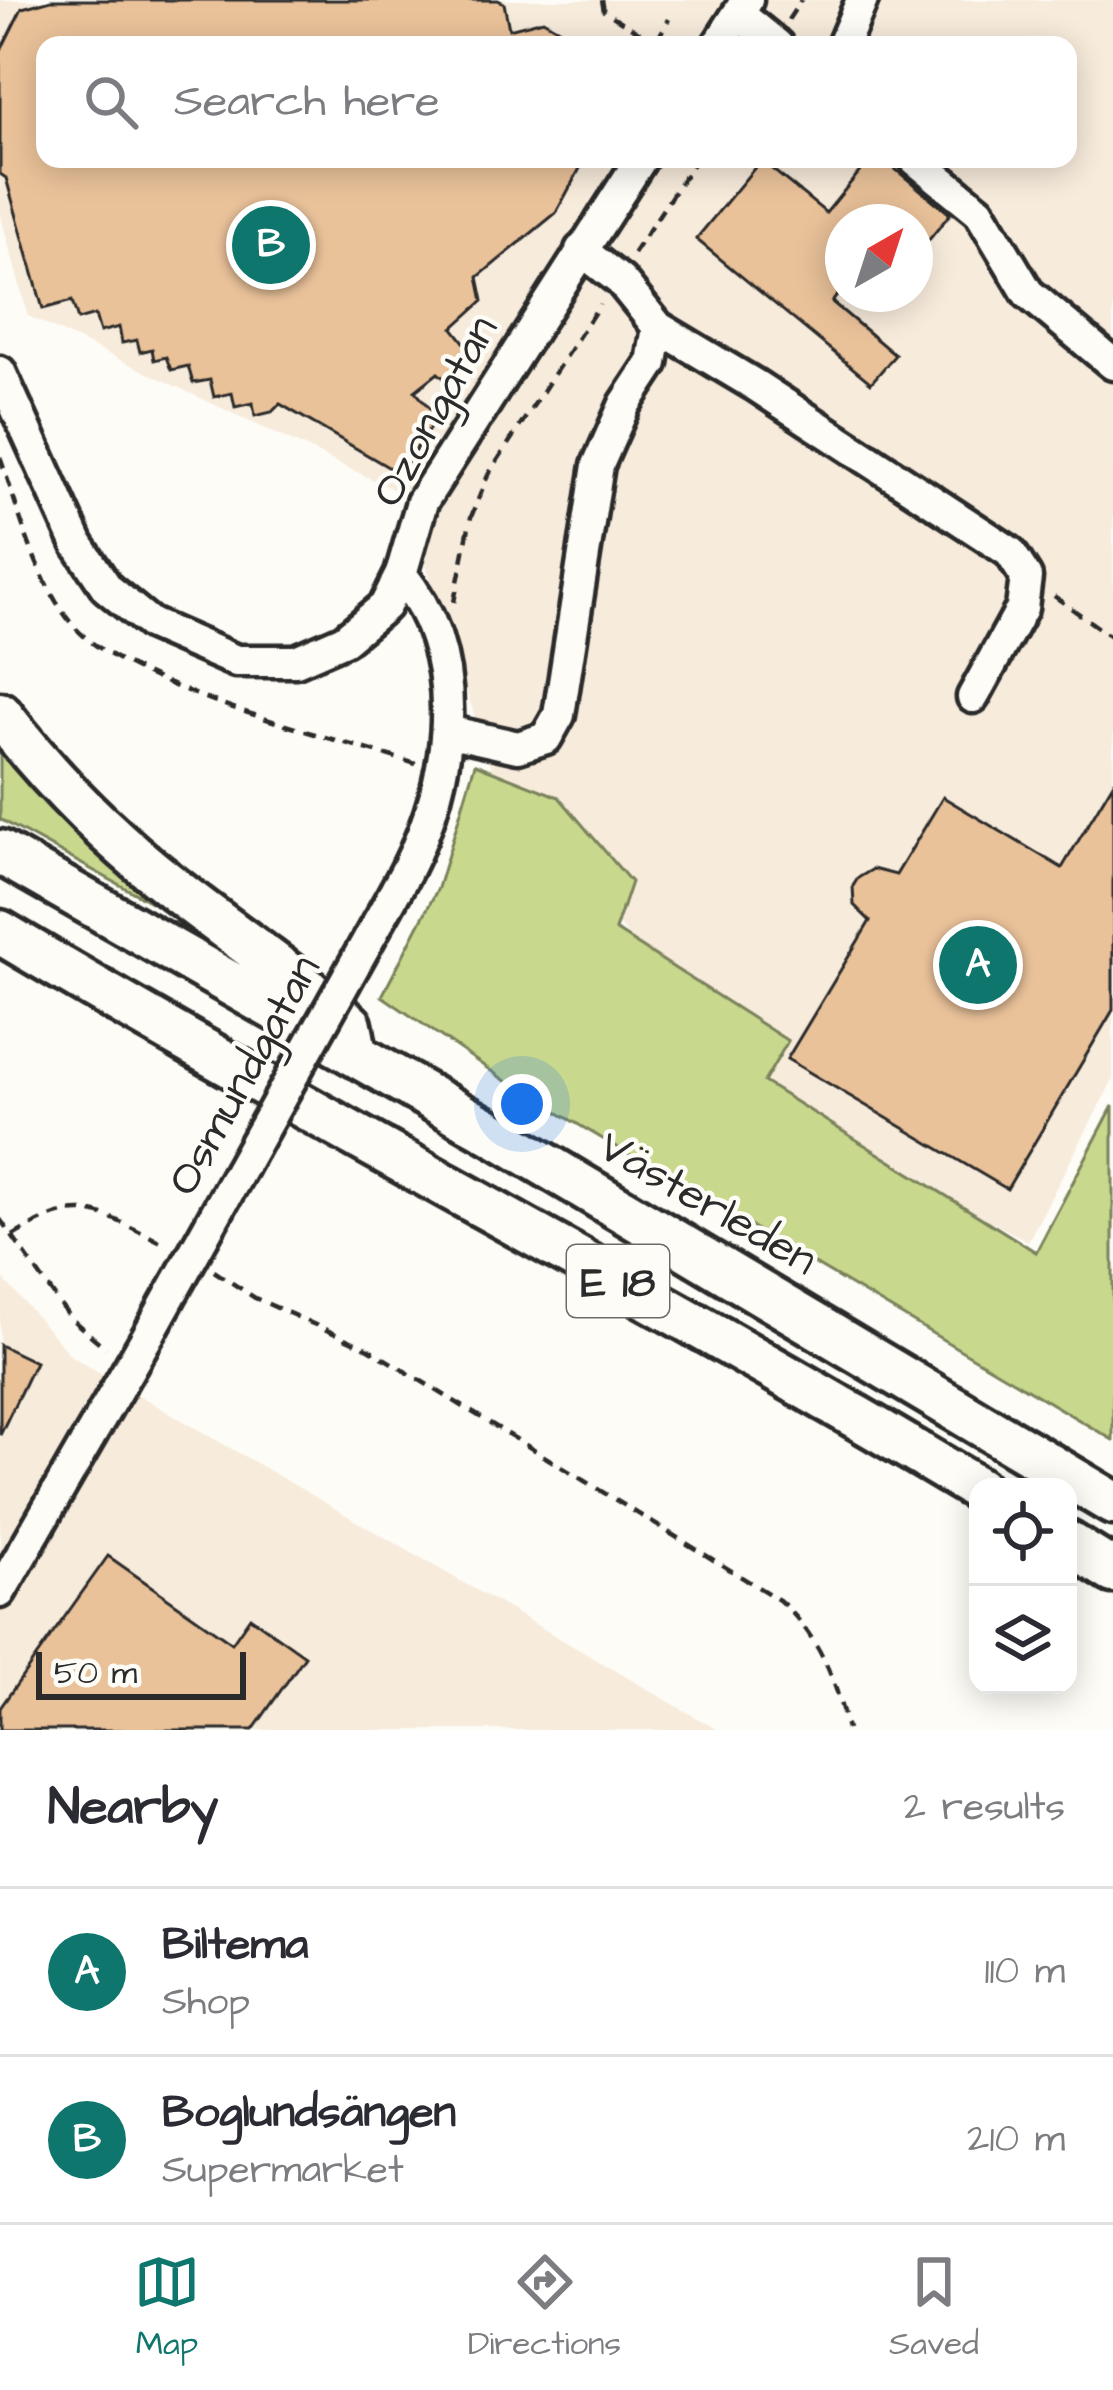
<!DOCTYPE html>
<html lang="en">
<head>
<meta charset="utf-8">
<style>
	body { margin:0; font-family:"Architects Daughter",sans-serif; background:#f2f2f3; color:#2b2b33 }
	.controls { position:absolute; right:36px; bottom:36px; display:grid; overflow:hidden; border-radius:24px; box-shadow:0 6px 30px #0003 }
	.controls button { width:108px; height:108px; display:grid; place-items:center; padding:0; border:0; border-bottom:3px solid #e1e1e2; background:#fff; color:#2b2b33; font:60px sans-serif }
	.compass { position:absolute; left:825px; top:204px; width:108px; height:108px; border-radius:50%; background:#fff; box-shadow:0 6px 30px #0003; rotate:39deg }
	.scale { position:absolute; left:36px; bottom:30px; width:210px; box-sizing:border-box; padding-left:12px; border:6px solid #2b2b2b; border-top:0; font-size:33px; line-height:42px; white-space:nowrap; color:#2b2b2b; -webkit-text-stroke:9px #fdfcf7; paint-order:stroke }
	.you { position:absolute; left:522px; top:1104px; width:42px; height:42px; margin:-30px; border:9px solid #fff; border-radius:50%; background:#1a73e8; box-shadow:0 0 0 18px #1a73e833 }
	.badge { display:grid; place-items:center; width:78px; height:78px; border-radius:50%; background:#0f766e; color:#fff; font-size:39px; font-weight:700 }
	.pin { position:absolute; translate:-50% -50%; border:6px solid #fff; box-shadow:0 3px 12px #0006 }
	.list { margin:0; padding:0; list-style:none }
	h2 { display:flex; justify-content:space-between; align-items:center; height:156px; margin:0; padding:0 48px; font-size:51px }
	h2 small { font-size:39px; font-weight:400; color:#7c7c81 }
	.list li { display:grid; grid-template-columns:78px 1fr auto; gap:36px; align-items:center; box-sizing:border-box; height:168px; padding:0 48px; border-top:3px solid #e1e1e2 }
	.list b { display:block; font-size:45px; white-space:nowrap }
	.list p { margin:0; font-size:39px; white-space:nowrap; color:#7c7c81 }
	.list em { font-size:39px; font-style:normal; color:#7c7c81 }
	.icon { flex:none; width:66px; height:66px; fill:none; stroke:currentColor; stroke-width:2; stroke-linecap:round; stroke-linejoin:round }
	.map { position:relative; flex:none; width:1113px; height:1730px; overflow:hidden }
	.search { position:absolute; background:#fff; box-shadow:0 6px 30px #0003; left:36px; right:36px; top:36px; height:132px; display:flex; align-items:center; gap:30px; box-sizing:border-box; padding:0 42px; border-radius:24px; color:#7c7c81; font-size:45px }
	.sheet { height:492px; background:#fff }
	nav { display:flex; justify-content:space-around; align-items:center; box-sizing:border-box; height:168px; border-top:3px solid #e1e1e2; background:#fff; font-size:33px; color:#7c7c81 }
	nav a { display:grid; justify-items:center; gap:6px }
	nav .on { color:#0f766e }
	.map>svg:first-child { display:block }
	.built { fill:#f7ebdb; fill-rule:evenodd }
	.green { fill:#c8d88d; stroke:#7a825c; stroke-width:3 }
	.building { fill:#eac29a; stroke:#2b2b2b; stroke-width:3 }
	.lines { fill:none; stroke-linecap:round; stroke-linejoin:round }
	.minor-casing { stroke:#2b2b2b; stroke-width:39 }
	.highway-casing { stroke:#2b2b2b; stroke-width:51 }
	.path { stroke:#2b2b2b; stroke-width:4.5; stroke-dasharray:12 9; stroke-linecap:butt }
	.minor { stroke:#fdfcf7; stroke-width:30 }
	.highway { stroke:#fdfcf7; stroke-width:42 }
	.minor-bridge-casing { stroke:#2b2b2b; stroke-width:39; stroke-linecap:butt }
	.minor-bridge { stroke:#fdfcf7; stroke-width:30 }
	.labels { text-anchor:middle; stroke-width:9; stroke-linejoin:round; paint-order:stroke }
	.shield { fill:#fdfcf7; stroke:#6a6a68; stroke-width:3 }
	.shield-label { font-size:42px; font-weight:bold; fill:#2b2b2b }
	.street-label { font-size:45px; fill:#2b2b2b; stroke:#fdfcf7 }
</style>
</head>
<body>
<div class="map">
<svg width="1113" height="1730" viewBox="0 0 1113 1730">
	<rect width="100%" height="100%" fill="#fdfcf7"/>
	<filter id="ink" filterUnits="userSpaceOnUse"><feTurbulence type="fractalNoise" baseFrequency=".00833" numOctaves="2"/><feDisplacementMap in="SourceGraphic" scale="24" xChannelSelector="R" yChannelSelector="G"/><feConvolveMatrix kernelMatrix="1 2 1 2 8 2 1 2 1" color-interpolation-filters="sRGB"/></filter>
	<g filter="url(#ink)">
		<path class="built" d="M0 0H1113V1080L1028 1241 783 1113 497 785 403 494 28 316 0 213ZM45 45H1068V159H45ZM843 222H915V294H843Z
			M0 1275 71 1356 718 1730H0Z"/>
		<path class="green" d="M0 733 198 928 0 819Z
			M475 764 559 797 631 882 615 930 788 1041 764 1082 1036 1252 1113 1106V1440L513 1086 382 996 438 888Z"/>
		<path class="building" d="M51 0H498L504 3 509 29 543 20 586 45H45V159H585L556 213 478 277 483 301 453 328 475 356 446 380 438 373 415 391 437 417 400 474 280 404 272 412 255 416 253 403 235 407 232 393 214 397 210 380 193 383 188 366 171 370 166 357 154 360 152 349 140 352 137 340 122 343 119 327 100 332 95 315 78 320 72 301 43 309 6 178 0 174V52L22 8Z
			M870 159H883L950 214 915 257V222H843V288L832 302 895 355 871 383 696 239 761 160 826 213Z
			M1113 783V1010L1007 1189 787 1059 870 921 854 905 853 886 858 878 873 869 896 875 943 797 1062 868Z
			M0 1345 35 1362 0 1435Z
			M108 1556 232 1643 250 1617 305 1656 253 1730H0V1708Z"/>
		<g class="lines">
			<g class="minor-casing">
				<path id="minor" d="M739 14 777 45
					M718 45 747 0
					M843 45 862 0
					M915 159 979 211 1028 293 1113 364
					M658 327 755 385 1010 552 1026 577 1022 608 973 697
					M0 372 78 545 107 588 151 624 236 661H296L344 640 385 606 401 574 422 502 641 159
					M447 731 518 747 546 738 559 715 598 465 625 404 652 363 658 327 621 281 581 250
					M396 890C450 796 475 666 401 574
					M0 1592 150 1332"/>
			</g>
			<g class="highway-casing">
				<path id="highway" d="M0 714C48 777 106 835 168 884 228 932 293 974 350 1025L353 1041
					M0 852 489 1131 1113 1503
					M0 932C322 1124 657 1295 978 1489
					M1068 1543 1113 1571"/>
			</g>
			<path class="path" d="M602 0 604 11 660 45
				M788 20 801 0
				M657 40 669 19
				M633 254 696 159
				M0 457C19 511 35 579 72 624 122 686 334 738 416 764
				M1054 596 1113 638
				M454 602 471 517 488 475 600 304
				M0 1219 70 1318 106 1348
				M13 1236C85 1192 98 1213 168 1245
				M214 1271 255 1298 369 1349 779 1600C818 1635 836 1679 847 1730"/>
			<use href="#minor" class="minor"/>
			<use href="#highway" class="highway"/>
			<g class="minor-bridge-casing">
				<path id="minor-bridge" d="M150 1332 396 890"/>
			</g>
			<use href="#minor-bridge" class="minor-bridge"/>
		</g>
	</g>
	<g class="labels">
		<rect class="shield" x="567" y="1245" width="102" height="72" rx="9"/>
		<g class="shield-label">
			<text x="618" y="1296">E 18</text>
		</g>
		<g class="street-label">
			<text transform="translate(433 410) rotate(-61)" y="16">Ozongatan</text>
			<text transform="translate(242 1074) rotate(-61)" y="16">Osmundgatan</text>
			<text transform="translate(709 1201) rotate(30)" y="16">Västerleden</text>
		</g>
	</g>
</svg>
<div class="controls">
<button><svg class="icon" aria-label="locate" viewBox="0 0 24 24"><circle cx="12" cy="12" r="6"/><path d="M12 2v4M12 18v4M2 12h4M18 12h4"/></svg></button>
<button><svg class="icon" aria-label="layers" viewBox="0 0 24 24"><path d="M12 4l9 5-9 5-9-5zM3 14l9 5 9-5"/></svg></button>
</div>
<svg class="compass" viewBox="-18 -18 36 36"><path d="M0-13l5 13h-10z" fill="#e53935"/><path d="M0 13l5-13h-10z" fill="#7c7c81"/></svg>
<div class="scale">50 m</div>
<div class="you"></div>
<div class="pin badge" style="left:978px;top:965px">A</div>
<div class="pin badge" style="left:271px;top:245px">B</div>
<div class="search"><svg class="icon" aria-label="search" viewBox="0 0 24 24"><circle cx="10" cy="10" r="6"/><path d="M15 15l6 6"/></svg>Search here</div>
</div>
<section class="sheet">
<h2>Nearby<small>2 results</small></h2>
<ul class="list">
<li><span class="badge">A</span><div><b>Biltema</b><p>Shop</p></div><em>110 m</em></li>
<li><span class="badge">B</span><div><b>Boglundsängen</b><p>Supermarket</p></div><em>210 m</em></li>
</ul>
</section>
<nav>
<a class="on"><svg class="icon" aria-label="map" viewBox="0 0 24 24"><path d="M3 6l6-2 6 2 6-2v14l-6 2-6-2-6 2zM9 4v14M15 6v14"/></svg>Map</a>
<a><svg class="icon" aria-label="directions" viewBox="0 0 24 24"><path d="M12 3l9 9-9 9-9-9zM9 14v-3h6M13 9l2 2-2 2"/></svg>Directions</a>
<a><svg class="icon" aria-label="saved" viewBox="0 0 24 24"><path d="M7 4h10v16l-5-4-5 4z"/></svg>Saved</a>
</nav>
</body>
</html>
